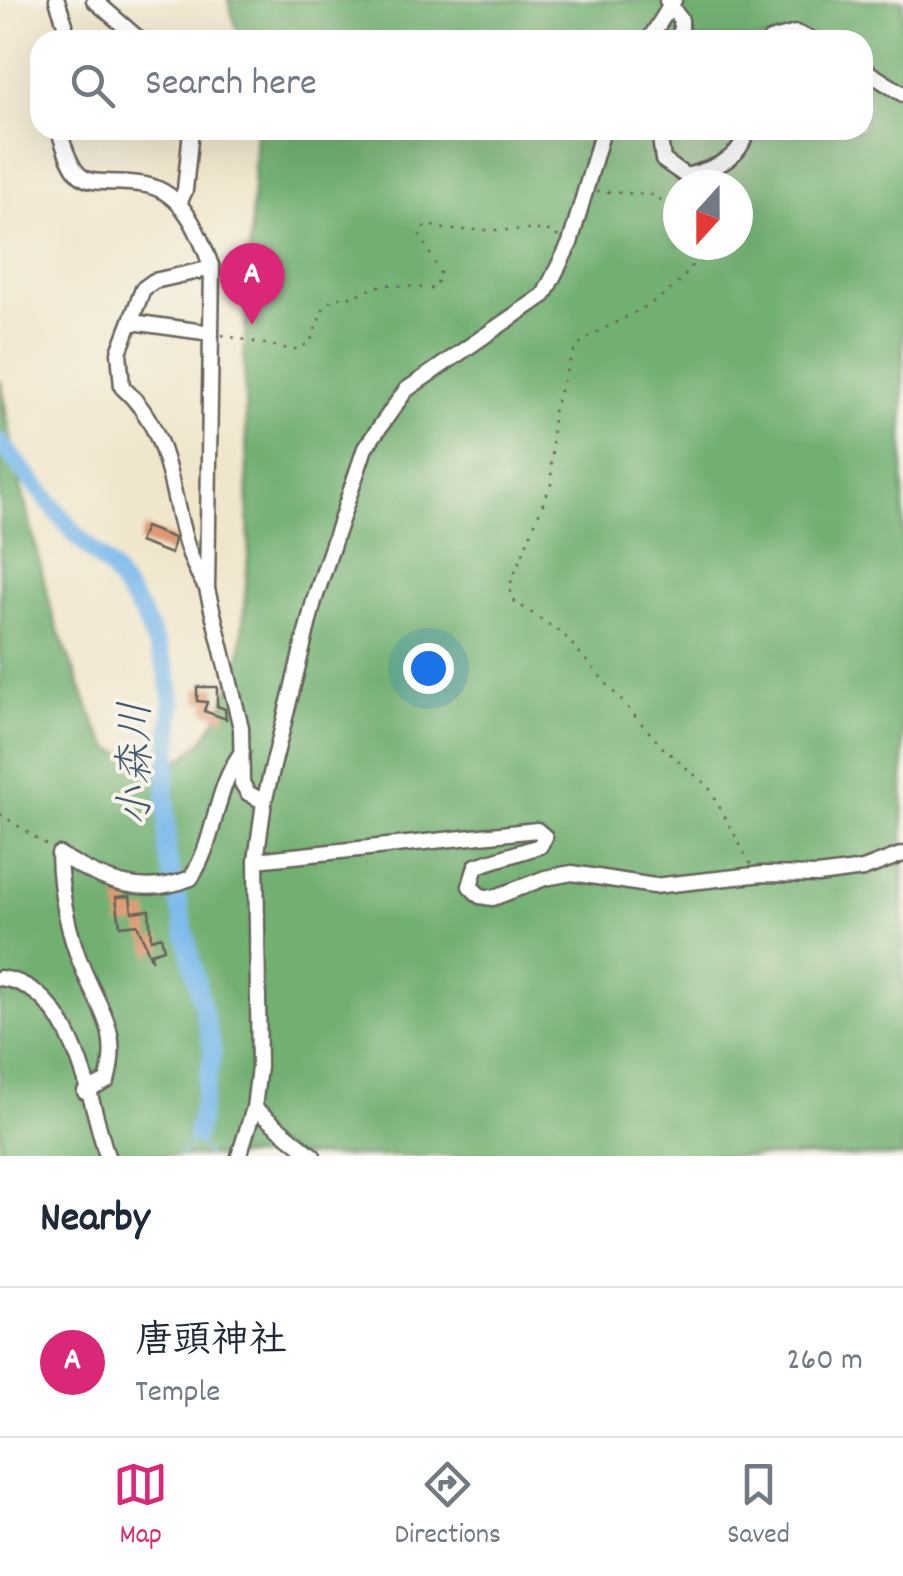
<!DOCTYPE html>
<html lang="en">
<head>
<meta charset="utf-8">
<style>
	body { margin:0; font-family:Dekko,"Klee One",sans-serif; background:#f6f6f7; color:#1f2937 }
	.compass { position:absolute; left:663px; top:170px; width:90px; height:90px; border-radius:50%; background:#fff; box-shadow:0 10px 40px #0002; rotate:201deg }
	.you { position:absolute; left:428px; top:668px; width:35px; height:35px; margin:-25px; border:8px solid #fff; border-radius:50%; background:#1a73e8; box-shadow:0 0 0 15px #1a73e833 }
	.badge { display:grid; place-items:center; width:65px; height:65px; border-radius:50%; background:#db2777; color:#fff; font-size:32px; font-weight:700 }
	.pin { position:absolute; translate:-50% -82px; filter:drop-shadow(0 2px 5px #0008) }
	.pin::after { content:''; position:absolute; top:52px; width:35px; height:30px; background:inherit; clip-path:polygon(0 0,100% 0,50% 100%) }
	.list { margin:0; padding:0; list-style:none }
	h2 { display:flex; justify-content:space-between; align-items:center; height:130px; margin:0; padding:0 40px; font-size:42px }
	h2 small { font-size:32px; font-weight:400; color:#747a83 }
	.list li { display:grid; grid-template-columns:65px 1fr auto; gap:30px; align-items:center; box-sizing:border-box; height:150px; padding:0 40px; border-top:2px solid #e0e1e3 }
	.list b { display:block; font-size:38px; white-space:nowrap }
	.list p { margin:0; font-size:32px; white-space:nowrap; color:#747a83 }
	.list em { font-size:32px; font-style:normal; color:#747a83 }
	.icon { flex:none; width:55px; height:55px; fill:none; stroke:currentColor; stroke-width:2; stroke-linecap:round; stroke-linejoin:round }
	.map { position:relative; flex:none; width:903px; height:1156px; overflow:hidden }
	.search { position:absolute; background:#fff; box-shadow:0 10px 40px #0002; left:30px; right:30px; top:30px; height:110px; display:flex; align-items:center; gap:25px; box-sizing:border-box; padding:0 35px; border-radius:30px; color:#747a83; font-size:38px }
	.sheet { height:280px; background:#fff }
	nav { display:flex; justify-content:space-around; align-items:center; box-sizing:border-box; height:140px; border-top:2px solid #e0e1e3; background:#fff; font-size:28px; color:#747a83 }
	nav a { display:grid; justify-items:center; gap:5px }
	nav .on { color:#db2777 }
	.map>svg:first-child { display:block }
	.forest { fill:#72b072; stroke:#476647; stroke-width:2.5; fill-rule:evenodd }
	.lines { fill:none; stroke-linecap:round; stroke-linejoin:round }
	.stream { stroke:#77b8eb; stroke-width:2.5 }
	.river { stroke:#77b8eb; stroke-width:18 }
	.building { fill:#de9771 }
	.minor-casing { stroke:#66635a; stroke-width:19 }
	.path { stroke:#66635a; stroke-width:2.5; stroke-dasharray:2.5 8; stroke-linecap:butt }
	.minor { stroke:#fff; stroke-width:14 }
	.labels { text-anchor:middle; stroke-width:8; stroke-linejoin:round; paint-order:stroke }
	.water-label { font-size:42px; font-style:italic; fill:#405a6f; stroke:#f7f3e8 }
</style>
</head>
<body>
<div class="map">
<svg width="903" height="1156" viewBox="0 0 903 1156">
	<rect width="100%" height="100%" fill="#f7f3e8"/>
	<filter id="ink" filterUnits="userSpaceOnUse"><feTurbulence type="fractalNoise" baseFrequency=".01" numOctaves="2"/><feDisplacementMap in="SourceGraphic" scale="20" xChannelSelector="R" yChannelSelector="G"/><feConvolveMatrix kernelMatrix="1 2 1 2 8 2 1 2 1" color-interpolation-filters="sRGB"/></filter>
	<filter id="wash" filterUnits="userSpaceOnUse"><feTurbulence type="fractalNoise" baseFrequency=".0048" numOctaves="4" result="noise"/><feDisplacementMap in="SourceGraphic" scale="40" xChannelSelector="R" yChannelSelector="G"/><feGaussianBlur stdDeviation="2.25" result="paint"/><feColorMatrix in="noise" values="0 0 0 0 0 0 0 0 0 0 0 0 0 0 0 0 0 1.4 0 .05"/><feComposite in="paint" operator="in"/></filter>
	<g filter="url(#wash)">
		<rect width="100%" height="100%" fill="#f0e6cc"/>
		<path class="forest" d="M228 0H903V1156H0V379L17 470 53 617 97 729 111 749 157 765 177 762 201 743 221 712 241 651 249 545 244 360 256 130H863V40H240ZM678 185H738V245H678Z"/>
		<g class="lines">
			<path class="stream" d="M180 1156 196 1136 207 1156"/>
			<path class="river" d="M0 442 77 536 112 570 143 615 166 668 173 702 166 791 167 854 213 1052 196 1136"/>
		</g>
		<g id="blocks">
			<path class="building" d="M145 527 174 538 171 554 139 542Z
				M197 687H217V706L225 709 226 719 204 711 207 702 197 701Z
				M130 896 132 912 149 910 151 939 161 936 164 949 151 953 152 961 137 924 120 926 116 897Z"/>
		</g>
	</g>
	<g filter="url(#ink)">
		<use href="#blocks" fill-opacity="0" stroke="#66635a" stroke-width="2.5"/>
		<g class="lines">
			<g class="minor-casing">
				<path id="minor" d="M57 0 65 24 63 40
					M94 0 140 40
					M667 1 681 20V40
					M649 40 674 0
					M770 40 796 33 813 40
					M863 69 903 94
					M59 130C79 201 91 175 146 185 185 193 200 236 212 268L207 589 241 728 242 783 248 793 264 802
					M659 130 663 160 686 176C712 169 742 160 746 130
					M179 204 185 190 191 130
					M132 322 211 333
					M204 584C166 522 183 441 122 387L119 352 143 289 154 281 212 268
					M59 854C102 881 142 898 191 878 217 839 213 791 242 752
					M59 854C60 891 68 934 83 969 100 1011 121 1031 107 1081L85 1092
					M256 860 537 830 545 837 540 846 476 866 470 886 480 896 493 898 545 878 572 873 654 886 763 874 818 875 863 869 903 854
					M0 978C74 986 88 1097 107 1156
					M254 1108 313 1156
					M239 1156 254 1108 259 1067 256 860 264 802 314 601 365 448 406 390 544 295 570 243 603 130"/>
			</g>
			<path class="path" d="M597 191 651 195 678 208
				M696 245C700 290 615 320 582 341L572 354 553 412 551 484 509 587 515 602 563 634 664 749 708 786 751 865
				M222 335 293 350 310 343 324 307 335 298 351 297 384 284 434 289 441 275 419 233 426 225 450 230H547L559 237
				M0 814 50 847"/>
			<use href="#minor" class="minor"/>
		</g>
	</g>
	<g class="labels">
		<g class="water-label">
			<text transform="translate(133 764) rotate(-90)" y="15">小森川</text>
		</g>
	</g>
</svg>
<svg class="compass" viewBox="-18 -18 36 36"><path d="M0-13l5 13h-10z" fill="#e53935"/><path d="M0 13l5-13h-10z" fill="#747a83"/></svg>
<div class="you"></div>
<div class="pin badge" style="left:252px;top:325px">A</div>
<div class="search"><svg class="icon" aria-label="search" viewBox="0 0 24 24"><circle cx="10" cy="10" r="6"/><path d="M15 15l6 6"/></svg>Search here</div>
</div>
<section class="sheet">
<h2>Nearby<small></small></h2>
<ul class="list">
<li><span class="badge">A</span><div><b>唐頭神社</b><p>Temple</p></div><em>260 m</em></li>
</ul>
</section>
<nav>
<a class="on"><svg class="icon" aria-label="map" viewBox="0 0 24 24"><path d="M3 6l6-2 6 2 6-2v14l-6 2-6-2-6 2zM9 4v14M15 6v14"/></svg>Map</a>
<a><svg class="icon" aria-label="directions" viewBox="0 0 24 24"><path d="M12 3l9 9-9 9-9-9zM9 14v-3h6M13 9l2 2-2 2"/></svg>Directions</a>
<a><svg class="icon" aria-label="saved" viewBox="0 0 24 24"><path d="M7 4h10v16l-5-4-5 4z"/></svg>Saved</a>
</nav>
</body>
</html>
